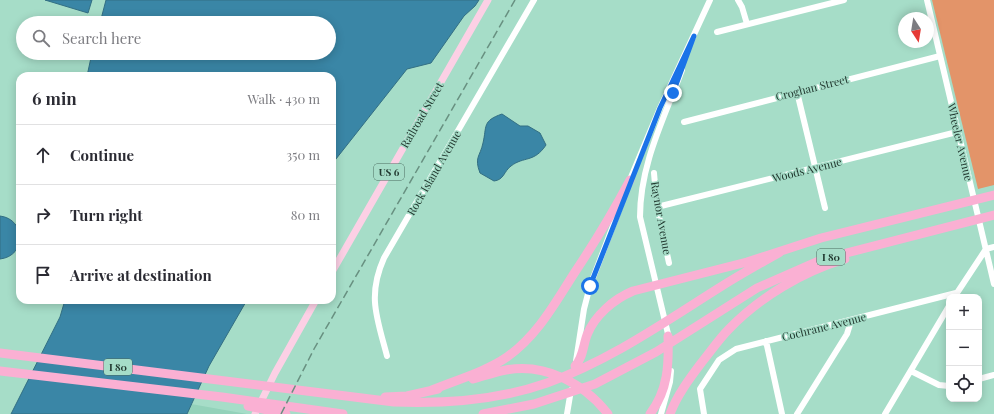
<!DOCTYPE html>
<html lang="en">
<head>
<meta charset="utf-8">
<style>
	body { margin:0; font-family:"Playfair Display",serif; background:#f7f7f7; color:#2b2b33 }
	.controls { position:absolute; right:12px; bottom:12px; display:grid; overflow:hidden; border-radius:8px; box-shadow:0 2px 10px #0003 }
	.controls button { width:36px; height:36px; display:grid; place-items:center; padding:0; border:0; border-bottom:1px solid #e1e1e2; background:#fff; color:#2b2b33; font:20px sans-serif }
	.compass { position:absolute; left:898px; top:12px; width:36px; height:36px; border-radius:50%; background:#fff; box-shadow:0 2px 10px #0003; rotate:168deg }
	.stop { position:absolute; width:12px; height:12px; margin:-9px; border:3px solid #1a73e8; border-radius:50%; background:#fff }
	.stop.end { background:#1a73e8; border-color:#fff; box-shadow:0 1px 4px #0008 }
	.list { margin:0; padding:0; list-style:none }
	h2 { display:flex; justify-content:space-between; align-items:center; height:52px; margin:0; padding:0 16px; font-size:17px }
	h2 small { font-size:13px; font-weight:400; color:#7c7c81 }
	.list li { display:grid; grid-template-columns:26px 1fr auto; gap:12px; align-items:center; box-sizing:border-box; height:60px; padding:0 16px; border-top:1px solid #e1e1e2 }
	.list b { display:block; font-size:15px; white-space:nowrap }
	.list em { font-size:13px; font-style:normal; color:#7c7c81 }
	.icon { flex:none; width:22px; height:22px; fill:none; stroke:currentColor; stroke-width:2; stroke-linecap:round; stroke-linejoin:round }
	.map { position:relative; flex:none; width:994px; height:414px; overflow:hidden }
	.search { position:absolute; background:#fff; box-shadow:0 2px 10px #0003; left:16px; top:16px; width:320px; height:44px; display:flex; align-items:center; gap:10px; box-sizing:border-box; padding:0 14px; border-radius:22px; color:#7c7c81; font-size:15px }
	.panel { position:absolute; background:#fff; box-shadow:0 2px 10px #0003; left:16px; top:72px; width:320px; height:232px; border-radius:12px }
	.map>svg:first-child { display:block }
	.built { fill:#93d2ba }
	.green { fill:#e39469 }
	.water { fill:#3a86a6; stroke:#336f83 }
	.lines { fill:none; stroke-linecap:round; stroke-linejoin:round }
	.minor { stroke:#fff; stroke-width:6 }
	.major { stroke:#fcd0e5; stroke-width:7 }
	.highway { stroke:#fab0d3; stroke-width:9 }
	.rail { stroke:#689080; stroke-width:1.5; stroke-dasharray:8 4; stroke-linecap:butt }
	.route { stroke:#1a73e8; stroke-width:5 }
	.labels { text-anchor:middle; stroke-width:3; stroke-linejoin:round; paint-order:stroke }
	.shield { fill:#a6ddc8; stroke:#4a6a5e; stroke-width:1 }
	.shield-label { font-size:10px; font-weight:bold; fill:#223930 }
	.street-label { font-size:11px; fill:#223930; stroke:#a6ddc8 }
</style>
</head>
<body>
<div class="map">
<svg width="994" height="414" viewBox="0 0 994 414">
	<rect width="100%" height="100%" fill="#a6ddc8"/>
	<path class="built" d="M191 404 247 414H187Z"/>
	<path class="green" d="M932 0H994V185L978 189Z"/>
	<path class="water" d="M45 0H92L88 13Z
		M106 0H479L475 6 464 16 431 63 407 69 332 164V76H87L92 53H329V23H100Z
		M502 114 520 126H528L540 133 546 145C534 163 524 156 511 166 504 171 504 180 494 181L480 173C474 157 480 157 483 143 487 126 482 121 502 114Z
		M0 216C26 219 27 256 0 259Z
		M65 300H247L209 366 187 414H11L60 317Z"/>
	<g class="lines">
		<path class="minor" d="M738 0 742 7 747 24
			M927 0 994 284
			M717 32 844 0
			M797 92 825 208
			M684 122 940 56
			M654 173 657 207 669 263
			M629 182 660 108 710 0
			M657 207 957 132
			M955 296 986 249 994 247
			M669 338 640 217C640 164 664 119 682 70
			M766 341 782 414
			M387 356C377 318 367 296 384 258L534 0
			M576 361 584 309 590 286 622 202
			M911 371 939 385 949 386
			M979 379 994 375
			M567 414 571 390
			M661 414 670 382 671 371
			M704 414 700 389 719 360 736 349 956 293
			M797 414 847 334 851 321
			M885 414 949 306"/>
		<path class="major" d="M332 272 488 0
			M255 414 275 373 316 300"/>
		<path class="highway" d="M0 353 394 402C445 404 499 400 547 383 611 360 666 321 722 286 741 274 761 263 780 252
			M575 366C583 358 583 346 587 335 595 315 614 299 633 291L747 262 821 238 994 195
			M0 371 222 397 343 414
			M473 379C484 376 495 372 506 370 545 363 584 383 608 414
			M432 390C456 380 485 372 507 357 538 335 555 303 575 272 595 242 613 212 630 180
			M385 397 407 396 438 389
			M248 406 286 414
			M483 414 534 404 595 384 656 352 757 288 823 259 994 215
			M650 414C668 390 669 365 668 336
			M670 414C677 395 690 378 702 362 711 351 719 339 729 329 760 297 802 272 845 259"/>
		<path class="rail" d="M281 414 314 349 515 0"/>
	</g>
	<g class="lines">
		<path class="route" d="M590 286 660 108 694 36 673 93"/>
	</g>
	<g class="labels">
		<g class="shield">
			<rect x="374" y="164" width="30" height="16" rx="3"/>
			<rect x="817" y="249" width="28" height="16" rx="3"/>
			<rect x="104" y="359" width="28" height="16" rx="3"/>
		</g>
		<g class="shield-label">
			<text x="389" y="176">US 6</text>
			<text x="831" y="261">I 80</text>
			<text x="118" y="371">I 80</text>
		</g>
		<g class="street-label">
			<text transform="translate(812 88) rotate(-14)" y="4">Croghan Street</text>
			<text transform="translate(422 115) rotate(-60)" y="4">Railroad Street</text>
			<text transform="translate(960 142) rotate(77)" y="4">Wheeler Avenue</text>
			<text transform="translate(807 170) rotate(-14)" y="4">Woods Avenue</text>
			<text transform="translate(434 173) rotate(-60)" y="4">Rock Island Avenue</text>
			<text transform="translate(661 218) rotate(80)" y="4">Raynor Avenue</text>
			<text transform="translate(824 327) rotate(-14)" y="4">Cochrane Avenue</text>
		</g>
	</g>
</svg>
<div class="controls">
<button>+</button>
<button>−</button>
<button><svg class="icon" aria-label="locate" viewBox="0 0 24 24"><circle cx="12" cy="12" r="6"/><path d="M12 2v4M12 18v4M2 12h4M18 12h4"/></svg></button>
</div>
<svg class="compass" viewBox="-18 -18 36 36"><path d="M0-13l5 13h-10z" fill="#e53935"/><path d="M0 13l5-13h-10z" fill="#7c7c81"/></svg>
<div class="stop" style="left:590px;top:286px"></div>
<div class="stop end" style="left:673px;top:93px"></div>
<div class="search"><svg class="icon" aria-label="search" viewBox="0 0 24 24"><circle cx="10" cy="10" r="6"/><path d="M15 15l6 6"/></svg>Search here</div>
<section class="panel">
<h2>6 min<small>Walk · 430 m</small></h2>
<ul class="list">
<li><svg class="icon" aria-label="ahead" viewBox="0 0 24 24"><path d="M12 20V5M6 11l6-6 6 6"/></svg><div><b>Continue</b></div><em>350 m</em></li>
<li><svg class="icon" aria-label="right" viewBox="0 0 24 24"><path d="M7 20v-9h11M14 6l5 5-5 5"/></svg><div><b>Turn right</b></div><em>80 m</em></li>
<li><svg class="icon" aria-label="arrive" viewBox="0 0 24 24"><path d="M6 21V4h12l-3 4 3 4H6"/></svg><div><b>Arrive at destination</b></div></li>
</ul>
</section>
</div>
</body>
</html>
